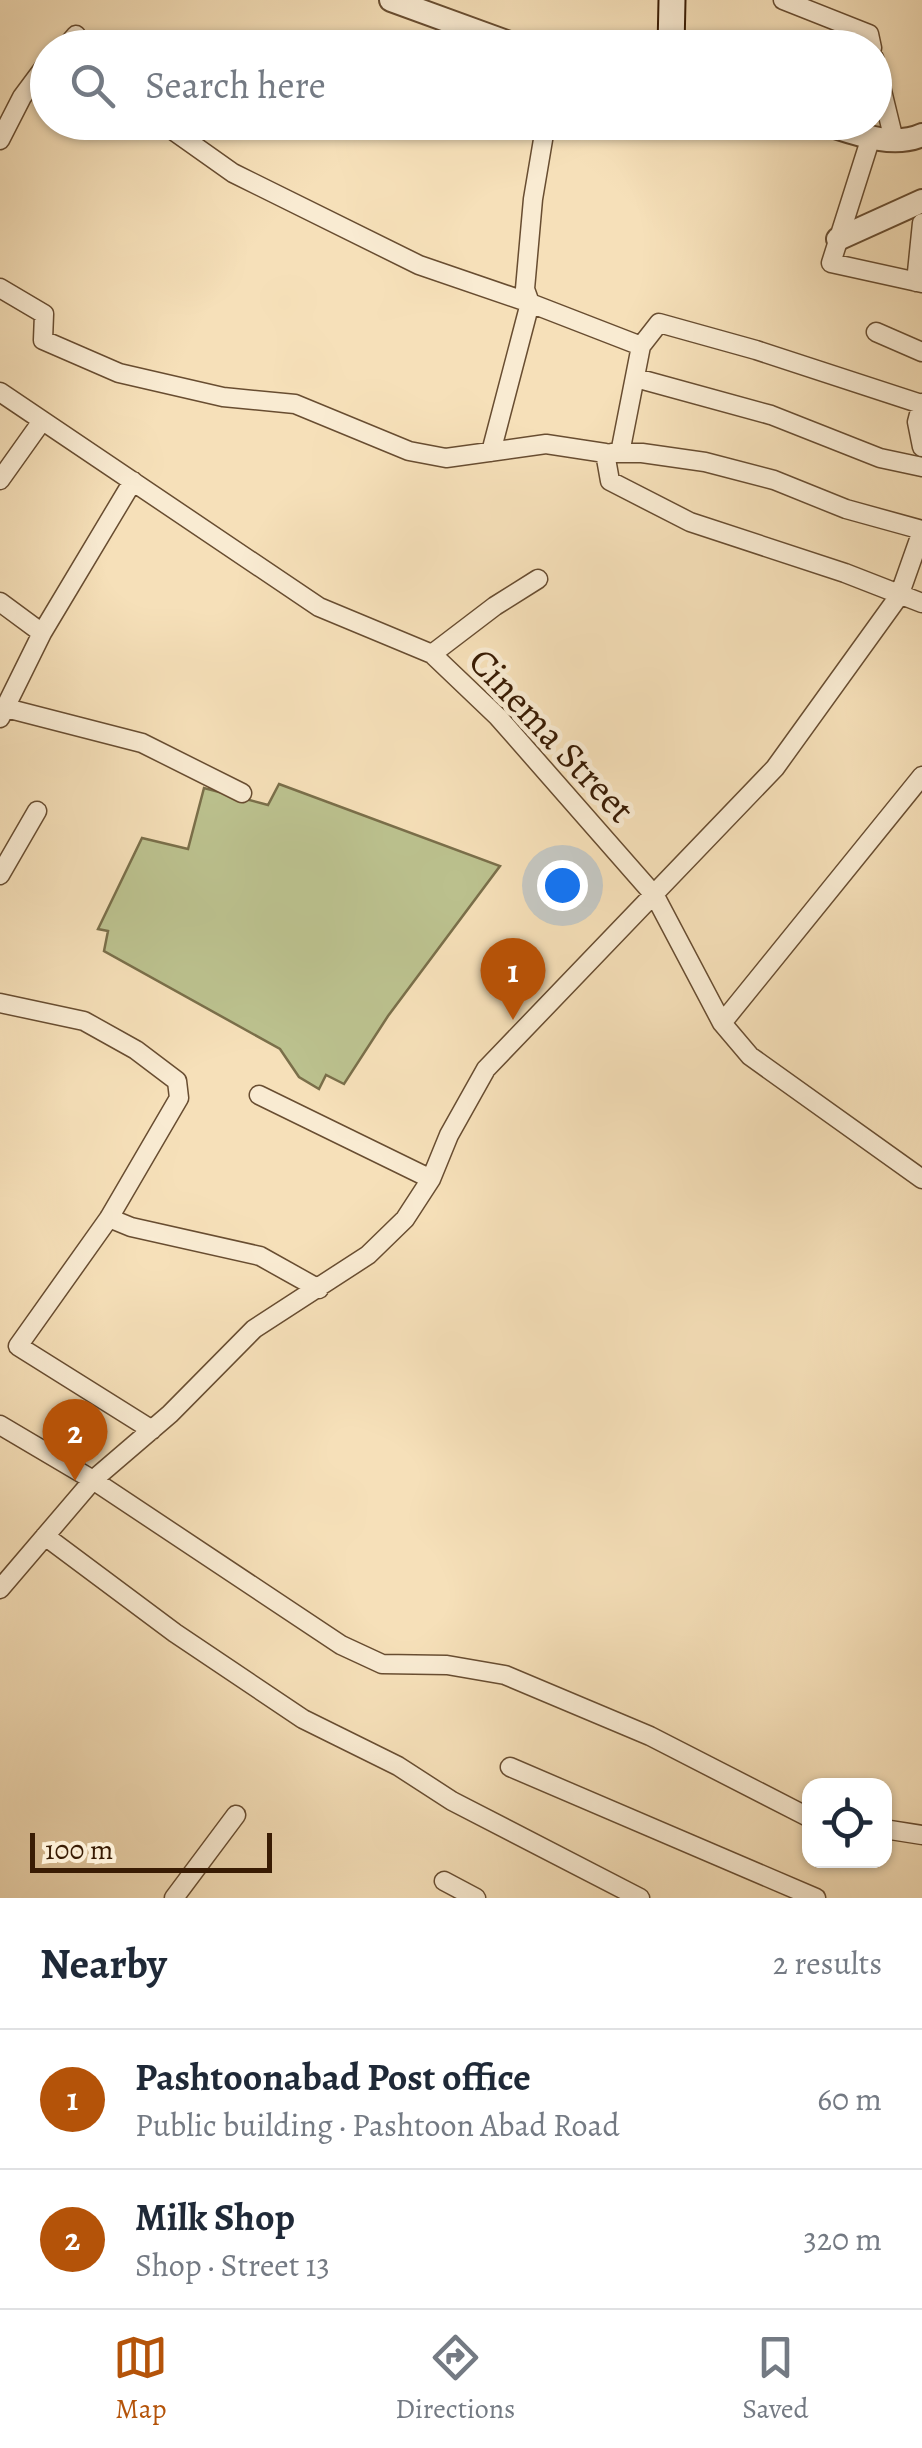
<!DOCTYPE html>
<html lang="en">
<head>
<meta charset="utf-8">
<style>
	body { margin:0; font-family:Alegreya,serif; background:#f6f6f7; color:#1f2937 }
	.controls { position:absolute; right:30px; bottom:30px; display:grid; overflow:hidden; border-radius:20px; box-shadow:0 2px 8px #0004 }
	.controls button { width:90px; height:90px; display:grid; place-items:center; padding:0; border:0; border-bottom:2px solid #e0e1e3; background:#fff; color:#1f2937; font:50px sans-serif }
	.scale { position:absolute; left:30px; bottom:25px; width:242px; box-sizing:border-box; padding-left:10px; border:5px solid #391c04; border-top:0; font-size:28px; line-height:35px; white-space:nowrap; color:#391c04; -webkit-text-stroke:8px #f9ebd2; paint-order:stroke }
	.you { position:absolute; left:562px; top:885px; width:35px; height:35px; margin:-25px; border:8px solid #fff; border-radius:50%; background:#1a73e8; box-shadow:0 0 0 15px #1a73e833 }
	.badge { display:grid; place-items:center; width:65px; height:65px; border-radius:50%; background:#b45309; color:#fff; font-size:32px; font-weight:700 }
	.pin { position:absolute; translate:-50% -82px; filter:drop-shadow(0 2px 5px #0008) }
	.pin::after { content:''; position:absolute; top:52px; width:35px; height:30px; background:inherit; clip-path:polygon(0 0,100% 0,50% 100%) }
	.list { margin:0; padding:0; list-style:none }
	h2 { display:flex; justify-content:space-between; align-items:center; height:130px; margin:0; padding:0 40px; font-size:42px }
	h2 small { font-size:32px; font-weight:400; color:#747a83 }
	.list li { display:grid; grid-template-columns:65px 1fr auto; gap:30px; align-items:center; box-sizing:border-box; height:140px; padding:0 40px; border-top:2px solid #e0e1e3 }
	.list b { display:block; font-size:38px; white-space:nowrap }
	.list p { margin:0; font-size:32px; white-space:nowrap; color:#747a83 }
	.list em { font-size:32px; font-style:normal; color:#747a83 }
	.icon { flex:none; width:55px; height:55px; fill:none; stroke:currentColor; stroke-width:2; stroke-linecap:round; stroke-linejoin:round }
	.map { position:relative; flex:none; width:922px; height:1898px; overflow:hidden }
	.search { position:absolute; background:#fff; box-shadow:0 2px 8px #0004; left:30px; right:30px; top:30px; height:110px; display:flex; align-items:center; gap:25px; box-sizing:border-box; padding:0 35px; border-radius:55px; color:#747a83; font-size:38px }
	.sheet { height:410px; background:#fff }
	nav { display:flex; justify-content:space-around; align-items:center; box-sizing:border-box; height:140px; border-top:2px solid #e0e1e3; background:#fff; font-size:28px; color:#747a83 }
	nav a { display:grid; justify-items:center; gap:5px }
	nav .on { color:#b45309 }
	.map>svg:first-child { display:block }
	.green { fill:#bcc28f; stroke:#7a6f4a; stroke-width:2.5 }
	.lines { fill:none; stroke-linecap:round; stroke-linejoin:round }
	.minor-casing { stroke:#684d31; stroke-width:21 }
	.tertiary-casing { stroke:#684d31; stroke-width:26 }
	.secondary-casing { stroke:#391c04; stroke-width:29 }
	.minor { stroke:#f9ebd2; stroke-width:18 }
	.tertiary { stroke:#f9ebd2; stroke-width:22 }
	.secondary { stroke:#f9ebd2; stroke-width:25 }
	.labels { text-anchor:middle; stroke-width:10; stroke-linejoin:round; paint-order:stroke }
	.street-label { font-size:38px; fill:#391c04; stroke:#f9ebd2 }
</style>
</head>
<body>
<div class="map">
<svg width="922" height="1898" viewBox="0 0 922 1898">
	<rect width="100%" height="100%" fill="#f6e0b9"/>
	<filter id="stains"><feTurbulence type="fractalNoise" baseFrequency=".002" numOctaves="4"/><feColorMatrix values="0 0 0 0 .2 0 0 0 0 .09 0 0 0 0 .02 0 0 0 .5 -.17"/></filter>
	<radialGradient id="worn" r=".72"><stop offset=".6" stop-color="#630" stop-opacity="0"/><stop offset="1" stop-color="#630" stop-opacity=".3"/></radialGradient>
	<path class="green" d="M279 784 500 866 388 1016 344 1084 326 1075 319 1089 299 1077 280 1049 104 951 108 931 98 929 142 838 188 849 204 788 268 805Z"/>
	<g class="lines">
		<g class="minor-casing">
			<path id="minor" d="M783 0 869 34 872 48
				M65 48 76 35 84 48
				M874 58 894 140
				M161 122 233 173 419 265 530 303 641 346
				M871 137 831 263 922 283
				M0 140 22 97 48 62
				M916 282 922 223
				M0 288 44 314 43 340 119 373 223 397 295 404 409 451 446 458 546 444 605 453 610 481 690 522 845 573 922 603
				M876 332 922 352
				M636 378 771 415 880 458 922 467
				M0 392 319 607 432 654 498 717 655 896 722 1023 750 1056 922 1179
				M922 403 917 422 922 447
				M491 452 530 303 525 289 533 199 546 122
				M611 453H642L705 462 774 480 846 509 922 530
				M620 453 641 346 659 323 756 350 921 404
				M0 480 42 421
				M0 602 42 633
				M432 654 495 606 538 579
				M6 708 142 743 242 793
				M0 718 42 633 133 481
				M0 875 37 811
				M0 1003 84 1021 136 1050 177 1081 179 1098 109 1218 18 1346 152 1430
				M722 1023 922 776
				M259 1095 431 1179
				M109 1218 131 1227 260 1256 319 1289
				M0 1425 93 1480 341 1645 382 1664 447 1665 505 1675 650 1736 810 1818
				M45 1536 175 1633 303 1719 398 1766 452 1801 640 1898
				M0 1589 93 1480 170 1414 254 1329 368 1255 405 1219 431 1179 449 1135 486 1069 775 768 899 596 922 531
				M510 1767 816 1898
				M884 1829 922 1835
				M444 1881 476 1898
				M174 1898 236 1815"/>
		</g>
		<g class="tertiary-casing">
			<path id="tertiary" d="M391 0 523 48
				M820 122C852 132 891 149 922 135
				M838 239 922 201"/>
		</g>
		<g class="secondary-casing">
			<path id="secondary" d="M671 48 672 0"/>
		</g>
		<use href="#minor" class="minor"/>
		<use href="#tertiary" class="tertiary"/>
		<use href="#secondary" class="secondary"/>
	</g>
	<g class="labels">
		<g class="street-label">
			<text transform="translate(552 735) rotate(47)" y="13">Cinema Street</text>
		</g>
	</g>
	<rect width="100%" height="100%" filter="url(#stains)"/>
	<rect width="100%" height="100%" fill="url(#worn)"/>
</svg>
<div class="controls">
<button><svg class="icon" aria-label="locate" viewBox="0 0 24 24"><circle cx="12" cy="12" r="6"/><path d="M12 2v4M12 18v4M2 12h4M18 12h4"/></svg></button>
</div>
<div class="scale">100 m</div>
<div class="you"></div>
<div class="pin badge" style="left:513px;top:1020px">1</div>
<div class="pin badge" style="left:75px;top:1481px">2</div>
<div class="search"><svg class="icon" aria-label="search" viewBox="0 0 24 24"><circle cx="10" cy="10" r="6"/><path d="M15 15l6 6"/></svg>Search here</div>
</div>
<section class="sheet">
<h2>Nearby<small>2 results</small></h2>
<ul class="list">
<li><span class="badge">1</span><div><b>Pashtoonabad Post office</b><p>Public building · Pashtoon Abad Road</p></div><em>60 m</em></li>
<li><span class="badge">2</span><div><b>Milk Shop</b><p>Shop · Street 13</p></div><em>320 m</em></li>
</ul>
</section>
<nav>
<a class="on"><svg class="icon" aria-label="map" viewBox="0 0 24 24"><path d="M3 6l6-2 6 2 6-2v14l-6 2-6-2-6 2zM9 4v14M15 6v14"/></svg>Map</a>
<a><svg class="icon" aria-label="directions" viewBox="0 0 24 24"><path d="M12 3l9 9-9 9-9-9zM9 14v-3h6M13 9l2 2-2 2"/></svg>Directions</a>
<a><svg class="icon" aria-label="saved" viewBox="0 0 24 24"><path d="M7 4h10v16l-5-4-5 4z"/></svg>Saved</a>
</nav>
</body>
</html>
